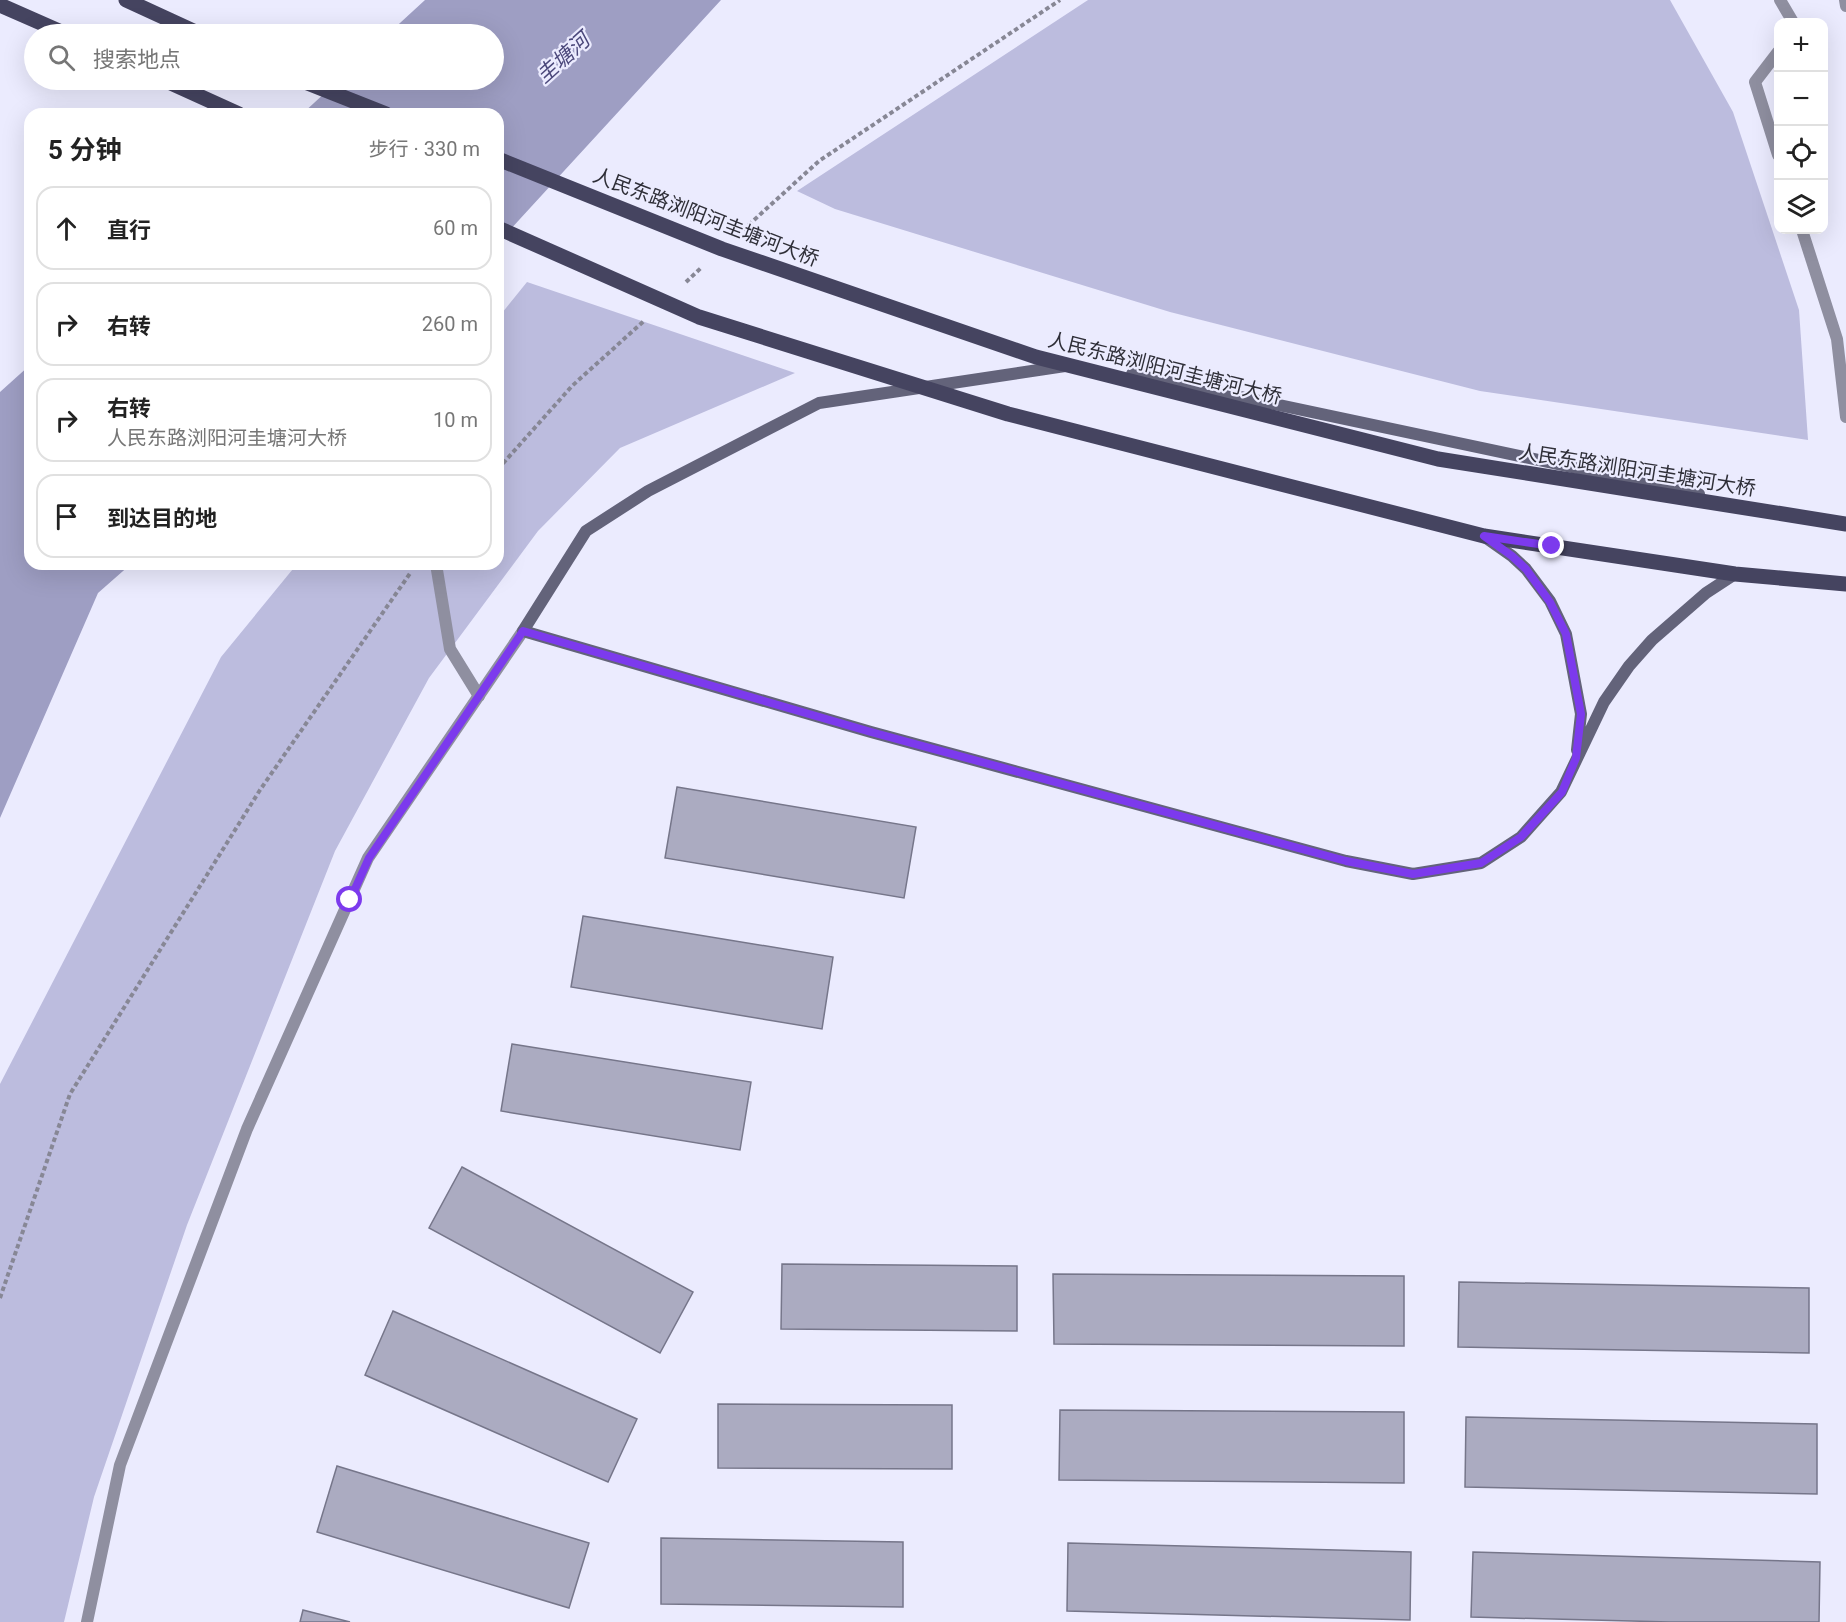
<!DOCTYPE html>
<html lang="zh">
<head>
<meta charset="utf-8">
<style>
	body { margin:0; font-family:Roboto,"Noto Sans SC",sans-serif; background:#f6f6f6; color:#222 }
	.controls { position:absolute; right:18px; top:18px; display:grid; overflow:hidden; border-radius:12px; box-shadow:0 6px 24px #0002 }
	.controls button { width:54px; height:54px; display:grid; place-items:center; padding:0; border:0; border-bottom:2px solid #e0e0e0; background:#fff; color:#222; font:30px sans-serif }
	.stop { position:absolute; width:18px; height:18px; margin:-14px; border:4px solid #7c3aed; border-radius:50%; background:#fff }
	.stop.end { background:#7c3aed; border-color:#fff; box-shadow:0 2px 6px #0008 }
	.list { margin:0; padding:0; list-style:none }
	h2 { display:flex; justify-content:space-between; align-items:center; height:78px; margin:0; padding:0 24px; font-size:26px }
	h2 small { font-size:20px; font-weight:400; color:#767676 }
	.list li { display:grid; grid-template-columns:39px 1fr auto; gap:18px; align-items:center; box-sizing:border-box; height:84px; margin:0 12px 12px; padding:0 12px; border:2px solid #e0e0e0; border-radius:18px }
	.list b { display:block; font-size:22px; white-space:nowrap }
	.list p { margin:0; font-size:20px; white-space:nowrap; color:#767676 }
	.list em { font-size:20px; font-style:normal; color:#767676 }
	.icon { flex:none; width:33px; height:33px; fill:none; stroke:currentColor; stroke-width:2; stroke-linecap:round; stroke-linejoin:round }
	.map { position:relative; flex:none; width:1846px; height:1622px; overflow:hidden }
	.search { position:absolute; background:#fff; box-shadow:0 6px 24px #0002; left:24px; top:24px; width:480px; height:66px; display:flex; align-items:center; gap:15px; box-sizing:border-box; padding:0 21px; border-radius:33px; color:#767676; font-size:22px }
	.panel { position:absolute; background:#fff; box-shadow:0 6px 24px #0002; left:24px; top:108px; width:480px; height:462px; border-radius:18px }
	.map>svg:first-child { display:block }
	.green { fill:#bcbcde }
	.water { fill:#9e9ec3 }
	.building { fill:#ababc1; stroke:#76768a; stroke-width:1.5 }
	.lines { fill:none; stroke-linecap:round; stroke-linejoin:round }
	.path { stroke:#878795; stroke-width:4; stroke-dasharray:4.5 3; stroke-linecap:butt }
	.service { stroke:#8f8fa0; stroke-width:12 }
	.minor { stroke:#8f8fa0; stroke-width:12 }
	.tertiary { stroke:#8f8fa0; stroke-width:12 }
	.secondary { stroke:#63637a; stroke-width:12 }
	.primary { stroke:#454460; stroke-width:15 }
	.route { stroke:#7c3aed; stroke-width:8 }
	.labels { text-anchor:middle; stroke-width:4.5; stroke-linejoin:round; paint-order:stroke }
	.street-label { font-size:20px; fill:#2f2f38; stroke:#ebebfe }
	.water-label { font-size:21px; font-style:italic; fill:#4b487b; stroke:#ebebfe }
</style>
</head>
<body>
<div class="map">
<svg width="1846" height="1622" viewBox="0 0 1846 1622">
	<rect width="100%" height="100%" fill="#ebebfe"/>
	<path class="green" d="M1088 0H1670L1733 112 1799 310 1808 440 1480 391 1170 312 835 209 797 191Z
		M527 282 795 373 620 448 538 531 429 678 335 851 187 1225 94 1497 64 1622H0V1084L221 657 297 564H498V318Z"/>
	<path class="water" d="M425 0H721L498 243V114H302L339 80H494V34H388Z
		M30 365V564H131L98 593 0 818V392Z"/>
	<path class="building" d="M677 787 916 827 904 898 665 858Z
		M583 916 833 957 822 1029 571 987Z
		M512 1044 751 1082 740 1150 501 1111Z
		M462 1167 693 1292 660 1353 429 1228Z
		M782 1264 1017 1266V1331L781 1329Z
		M1053 1274 1404 1276V1346L1054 1344Z
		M1459 1282 1809 1288V1353L1458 1347Z
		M393 1311 637 1419 608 1482 365 1375Z
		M718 1404 952 1405V1469L718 1468Z
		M1060 1410 1404 1412V1483L1059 1480Z
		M1466 1417 1817 1424V1494L1465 1487Z
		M337 1466 589 1543 569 1608 317 1532Z
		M661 1538 903 1542V1607L661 1604Z
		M1068 1543 1411 1552 1410 1620 1067 1611Z
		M1473 1552 1820 1562 1819 1622H1670L1471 1617Z
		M303 1610 350 1622H300Z"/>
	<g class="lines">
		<path class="path" d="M743 230 819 161 1060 0
			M686 282 702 267
			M498 469 572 386 645 320
			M0 1298 70 1094 260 790 411 572"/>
		<path class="service" d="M436 564 450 649 479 696"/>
		<path class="minor" d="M1780 0 1793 22
			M1845 0 1846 6
			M1778 52 1755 82 1778 155
			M1802 230 1837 339 1846 417"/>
		<path class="tertiary" d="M87 1622 120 1465 247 1129 368 858 523 631"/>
		<path class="secondary" d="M1065 366 819 403 648 491 586 531 523 631 871 732 1346 861 1413 874 1481 863 1521 837 1561 792 1604 702 1629 666 1652 640 1706 593 1735 574
			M1132 374 1699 494
			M1485 537 1512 556 1526 569 1550 601 1566 634 1581 714 1577 750"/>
		<path class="primary" d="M126 0 200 34
			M0 5 66 34
			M164 80 239 114
			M300 80 386 114
			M498 159 722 249 1036 357 1438 459 1846 524
			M498 228 699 317 1008 414 1484 536 1735 574 1846 584"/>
	</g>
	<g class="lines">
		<path class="route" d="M350 900 369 858 523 631 871 732 1346 861 1413 874 1481 863 1521 837 1562 792 1576 758 1581 714 1566 634 1550 602 1526 569 1512 556 1484 536 1552 546"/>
	</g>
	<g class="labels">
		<g class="street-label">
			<text transform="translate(706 217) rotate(21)" y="7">人民东路浏阳河圭塘河大桥</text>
			<text transform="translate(1165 368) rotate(14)" y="7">人民东路浏阳河圭塘河大桥</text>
			<text transform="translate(1637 470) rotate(9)" y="7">人民东路浏阳河圭塘河大桥</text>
		</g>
		<g class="water-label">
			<text transform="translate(563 58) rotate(-42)" y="7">圭塘河</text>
		</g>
	</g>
</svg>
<div class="controls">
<button>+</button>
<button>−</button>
<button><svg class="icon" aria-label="locate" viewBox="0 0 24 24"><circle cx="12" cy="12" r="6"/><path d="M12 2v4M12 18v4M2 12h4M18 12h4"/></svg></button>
<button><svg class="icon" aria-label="layers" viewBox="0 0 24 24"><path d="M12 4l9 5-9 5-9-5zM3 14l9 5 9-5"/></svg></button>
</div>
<div class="stop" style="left:350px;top:900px"></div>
<div class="stop end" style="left:1552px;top:546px"></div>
<div class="search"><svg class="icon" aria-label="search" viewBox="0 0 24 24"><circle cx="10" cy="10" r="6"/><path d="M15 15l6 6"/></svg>搜索地点</div>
<section class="panel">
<h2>5 分钟<small>步行 · 330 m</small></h2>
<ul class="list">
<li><svg class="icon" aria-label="ahead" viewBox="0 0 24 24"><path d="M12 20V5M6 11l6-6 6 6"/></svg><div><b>直行</b></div><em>60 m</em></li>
<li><svg class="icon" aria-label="right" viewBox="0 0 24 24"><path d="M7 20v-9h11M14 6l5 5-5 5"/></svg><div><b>右转</b></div><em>260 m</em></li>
<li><svg class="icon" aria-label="right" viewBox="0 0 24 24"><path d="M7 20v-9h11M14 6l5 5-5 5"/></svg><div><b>右转</b><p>人民东路浏阳河圭塘河大桥</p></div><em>10 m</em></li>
<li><svg class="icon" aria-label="arrive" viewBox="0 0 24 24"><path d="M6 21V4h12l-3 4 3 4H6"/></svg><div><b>到达目的地</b></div></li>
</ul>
</section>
</div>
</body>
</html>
